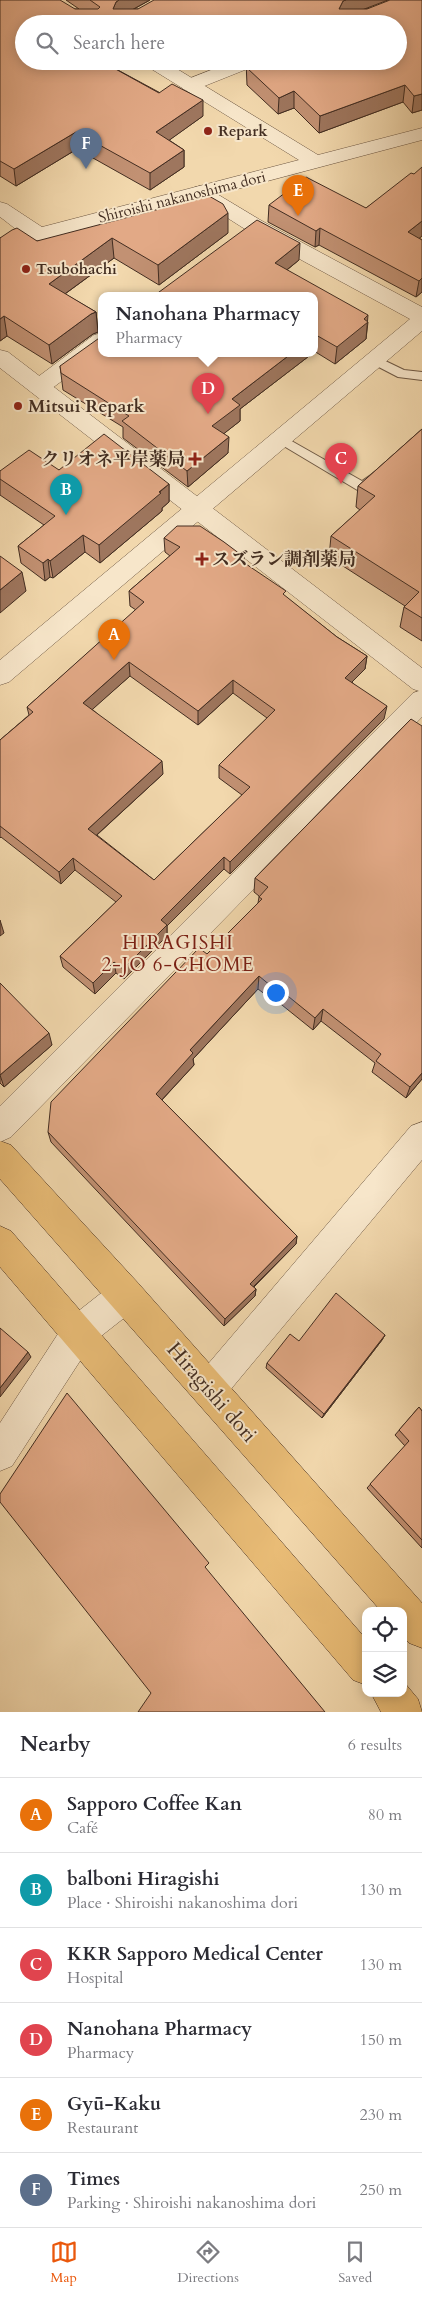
<!DOCTYPE html>
<html lang="en">
<head>
<meta charset="utf-8">
<style>
	body { margin:0; font-family:Cardo,"Noto Serif JP",serif; background:#f7f7f7; color:#2b2b33 }
	.controls { position:absolute; right:15px; bottom:15px; display:grid; overflow:hidden; border-radius:10px; box-shadow:0 2px 12px #0003 }
	.controls button { width:45px; height:45px; display:grid; place-items:center; padding:0; border:0; border-bottom:1px solid #e1e1e2; background:#fff; color:#2b2b33; font:25px sans-serif }
	.you { position:absolute; left:275px; top:992px; width:18px; height:18px; margin:-12px; border:4px solid #fff; border-radius:50%; background:#1a73e8; box-shadow:0 0 0 8px #1a73e833 }
	.badge { display:grid; place-items:center; width:32px; height:32px; border-radius:50%; background:#ea580c; color:#fff; font-size:16px; font-weight:700 }
	.pin { position:absolute; translate:-50% -41px; filter:drop-shadow(0 1px 2px #0008) }
	.pin::after { content:''; position:absolute; top:26px; width:18px; height:15px; background:inherit; clip-path:polygon(0 0,100% 0,50% 100%) }
	.popup { position:absolute; left:98px; top:292px; width:220px; height:65px; box-sizing:border-box; display:grid; place-content:center; border-radius:10px; background:#fff; filter:drop-shadow(0 1px 4px #0005); font-size:16px; white-space:nowrap; color:#7c7c81 }
	.popup b { font-size:19px; color:#2b2b33 }
	.popup::after { content:''; position:absolute; left:50%; top:100%; margin-left:-10px; border:10px solid transparent; border-top-color:#fff }
	.list { margin:0; padding:0; list-style:none }
	h2 { display:flex; justify-content:space-between; align-items:center; height:65px; margin:0; padding:0 20px; font-size:21px }
	h2 small { font-size:16px; font-weight:400; color:#7c7c81 }
	.list li { display:grid; grid-template-columns:32px 1fr auto; gap:15px; align-items:center; box-sizing:border-box; height:75px; padding:0 20px; border-top:1px solid #e1e1e2 }
	.list b { display:block; font-size:19px; white-space:nowrap }
	.list p { margin:0; font-size:16px; white-space:nowrap; color:#7c7c81 }
	.list em { font-size:16px; font-style:normal; color:#7c7c81 }
	.icon { flex:none; width:28px; height:28px; fill:none; stroke:currentColor; stroke-width:2; stroke-linecap:round; stroke-linejoin:round }
	.map { position:relative; flex:none; width:422px; height:1712px; overflow:hidden }
	.search { position:absolute; background:#fff; box-shadow:0 2px 12px #0003; left:15px; right:15px; top:15px; height:55px; display:flex; align-items:center; gap:12px; box-sizing:border-box; padding:0 18px; border-radius:28px; color:#7c7c81; font-size:19px }
	.sheet { height:515px; background:#fff }
	nav { display:flex; justify-content:space-around; align-items:center; box-sizing:border-box; height:70px; border-top:1px solid #e1e1e2; background:#fff; font-size:14px; color:#7c7c81 }
	nav a { display:grid; justify-items:center; gap:2px }
	nav .on { color:#ea580c }
	.map>svg:first-child { display:block }
	.lines { fill:none; stroke-linecap:round; stroke-linejoin:round }
	.service-casing { stroke:#6e5844; stroke-width:2 }
	.minor-casing { stroke:#6e5844; stroke-width:1 }
	.tertiary-casing { stroke:#6e5844; stroke-width:1 }
	.trunk-casing { stroke:#422d21; stroke-width:1 }
	.service { fill:#f7e6ca; fill-rule:evenodd }
	.minor { fill:#f7e6ca; fill-rule:evenodd }
	.tertiary { fill:#f7e6ca; fill-rule:evenodd }
	.trunk { fill:#e9bc76; fill-rule:evenodd }
	.wall { fill:#c29173; stroke:#422d21; fill-rule:evenodd }
	.shaded-wall { fill:#9e765e; stroke:#422d21 }
	.building { fill:#e2a986; stroke:#422d21; fill-rule:evenodd }
	.poi-dot { fill:#8f2418; stroke:#f7e6ca; stroke-width:2 }
	.labels { text-anchor:middle; stroke-width:4; stroke-linejoin:round; paint-order:stroke }
	.far-poi-label { font-size:15px; font-weight:bold; fill:#422d21; stroke:#f7e6ca; text-anchor:start }
	.far-street-label { font-size:15px; fill:#422d21; stroke:#f7e6ca }
	.poi-label { font-size:18px; font-weight:bold; fill:#422d21; stroke:#f7e6ca; text-anchor:start }
	.neighbourhood-label { font-size:19px; letter-spacing:1px; fill:#7a1f14; stroke:#f7e6ca }
	.near-street-label { font-size:21px; fill:#422d21; stroke:#f7e6ca }
</style>
</head>
<body>
<div class="map">
<svg width="422" height="1712" viewBox="0 0 422 1712">
	<rect width="100%" height="100%" fill="#f2d8ad"/>
	<filter id="stains"><feTurbulence type="fractalNoise" baseFrequency=".004" numOctaves="4"/><feColorMatrix values="0 0 0 0 .2 0 0 0 0 .09 0 0 0 0 .02 0 0 0 .5 -.17"/></filter>
	<radialGradient id="worn" r=".72"><stop offset=".6" stop-color="#630" stop-opacity="0"/><stop offset="1" stop-color="#630" stop-opacity=".3"/></radialGradient>
	<g class="lines">
		<g class="service-casing">
			<path id="service" d="M375 356 404 370 422 372V380L398 377 371 363 369 360Z
				M281 435 362 481 375 472 381 477 367 491H359L277 442 275 439 277 436Z"/>
		</g>
		<g class="minor-casing">
			<path id="minor" d="M234 61H260L257 65 197 89 190 91 183 89 181 85 183 81Z
				M200 186 207 188 262 221 422 307V331L9 682 0 685V660L410 319 248 231 193 196 190 192 193 188Z
				M0 202 7 204 45 229 48 234 45 239C29 243 13 226 0 217Z
				M102 333V351L47 392 39 395 31 392 28 387 31 382 94 335Z
				M422 690V717L11 1137 0 1142V1106L413 693Z
				M422 1122V1160L221 1401 209 1406 197 1401 192 1389 197 1377 411 1126Z
				M126 1279 138 1283 142 1295 138 1307 91 1344 12 1466 0 1471V1423L67 1320 114 1283Z"/>
		</g>
		<g class="tertiary-casing">
			<path id="tertiary" d="M142 61H164L318 155 422 128V140L0 252V238L299 160 145 65Z
				M0 350 8 352 422 668V692L413 689 0 368Z"/>
		</g>
		<g class="trunk-casing">
			<path id="trunk" d="M0 1141 11 1145 138 1283 422 1603V1648L409 1643 403 1636V1611H381L0 1179Z
				M0 1226 11 1231 366 1639V1685L353 1680 0 1267Z
				M403 1681 418 1699 422 1712H381L371 1693H403Z"/>
		</g>
		<use href="#service" class="service"/>
		<use href="#minor" class="minor"/>
		<use href="#tertiary" class="tertiary"/>
		<use href="#trunk" class="trunk"/>
	</g>
	<path class="wall" d="M0 0 75 9H79L66 0H150L134 9H365L422 0V110L412 113 403 102 319 133 294 108 278 114 247 85 246 61H398V24H24V61H129L116 69 203 116 169 140 184 150V167L150 190 77 149 16 186 0 176Z
		M414 174 422 236 419 238 422 240V292L416 297 319 245 315 247 268 222 269 205 366 208Z
		M228 233 159 285 114 258 65 294 96 312 98 332 93 334 52 364 7 336 0 341V238L37 241Z
		M299 260 287 270 368 322 366 339 335 364 314 351 155 295Z
		M102 353H313L240 409V421L223 434 228 453 188 487 123 438V427L63 390 60 366Z
		M422 429V641L400 627 404 607 405 606 329 557 331 536 360 510 356 507 358 486Z
		M59 470 169 484V502L162 508V511L100 563 85 552 53 578 50 577 45 581 21 563 18 546 44 525 0 495V471Z
		M164 538 244 557V562L286 597 337 637 367 656 365 669 352 682 384 719 230 874 224 869 167 926V936L124 979 116 973 95 994 63 967 60 956 116 902 75 870 61 884 1 837 0 838V740L29 715 27 707 136 610 130 606 129 591 170 556 165 552ZM130 676 198 725 233 693 267 718 219 765V778L242 795 154 880 97 835 163 774 92 709Z
		M411 719 422 1079 406 1098 372 1072 375 1063 321 1021 313 1030 272 997 270 998 258 989 193 1059 194 1065 162 1100 297 1236 296 1244 254 1287 256 1289 255 1296 224 1326 51 1142 48 1132 207 954 258 903 259 897V896L254 892 255 878Z
		M0 983 52 1045 4 1087 0 1083Z
		M385 1335 382 1340 322 1418 266 1368 267 1363Z
		M419 1407 422 1411V1548L367 1488 405 1446 395 1435Z"/>
	<path class="shaded-wall" d="M119 0H150L117 18 113 9 116 2Z
		M346 0H388L341 18 339 9 343 1Z
		M100 61H129L101 77Z
		M405 85 403 102 319 133 320 116Z
		M294 91V108L278 114 279 98Z
		M422 94V110L412 113 414 96Z
		M203 100V116L157 149 156 132Z
		M76 132 77 149 16 186 14 169Z
		M184 150V167L150 190V173Z
		M228 213V233L159 285 158 265Z
		M422 221V236L406 249 408 232Z
		M320 228 319 245 315 247 316 231Z
		M112 238 114 258 51 304 49 284Z
		M300 243 299 260 274 280 275 263Z
		M422 278V292L416 297 419 281Z
		M96 312 98 332 93 334 52 364 49 345 91 314Z
		M368 315 366 339 335 364 337 347 364 319Z
		M4 316 7 336 0 341V319Z
		M316 335 314 351V336Z
		M292 353H313L240 409V421L212 443V426L232 399Z
		M229 437 228 453 188 487 187 471Z
		M169 484V502L162 508V511L100 563 99 545Z
		M83 535 85 552 53 578 50 561Z
		M48 559 50 577 45 581 43 563Z
		M22 572 26 591 0 613V590Z
		M367 656 365 669 343 691 345 678Z
		M129 662 130 676 85 716 83 703Z
		M233 680V693L198 725V711Z
		M387 706 384 719 230 874V862Z
		M162 761 163 774 90 841 88 829Z
		M224 857V869L167 926V936L124 979 123 969 161 920Z
		M73 858 75 870 61 884 59 872Z
		M0 920 4 933 0 936Z
		M114 962 116 973 95 994 93 983Z
		M259 976 258 989 193 1059 194 1065 157 1105 156 1094 190 1050Z
		M273 984 272 997 270 998 271 986Z
		M323 1009 321 1021 313 1030 315 1018Z
		M49 1033 52 1045 4 1087 0 1075Z
		M422 1073V1079L406 1098 410 1087Z
		M297 1236 296 1244 249 1291 250 1284Z
		M256 1289 255 1296 224 1326 225 1319Z
		M385 1335 382 1340 322 1418 324 1414Z
		M28 1352 31 1357 0 1397V1388Z"/>
	<path class="building" d="M0 0H60L75 9H98L100 7 90 0H119L116 2 113 9H138L154 0H346L343 1 339 9H367L390 0H422V94L414 96 405 85 320 116 294 91 279 98 247 68 261 62 259 61H398V24H24V61H101L159 93 172 84 203 100 156 132 184 150 150 173 76 132 14 169 0 161Z
		M422 167V221L408 232 422 240V278L419 281 320 228 316 231 269 205 306 177 366 208 411 173 414 174Z
		M209 196 223 204 228 213 158 265 112 238 49 284 96 312 91 314 49 345 4 316 0 319V238L12 230 17 228 37 241Z
		M257 220 300 243 275 263 368 315 364 319 368 322 337 347 316 335 314 336V295H155Z
		M102 336V353H292L232 399 240 405 212 426 229 437 187 471 122 421 129 416 61 373 60 366Z
		M422 429V618L404 607 419 592 331 536 375 496 358 486Z
		M104 434 169 484 159 492 161 493 99 545 83 535 50 561 48 559 43 563 18 546 55 516 0 479V471L29 450 59 470Z
		M177 526H200L224 542 244 557 240 560 286 591 283 594 337 637 367 656 345 678 387 706 230 862 224 857 161 920 167 925 123 969 114 962 93 983 60 956 122 896 73 858 59 872 0 826V740L33 712 27 707 144 602 129 591 180 547 164 538ZM129 662 198 711 233 680 275 710 219 765 250 787 154 880 88 829 162 761 83 703Z
		M0 556 22 572 0 590Z
		M411 719 422 726V1073L410 1087 376 1061 381 1054 323 1009 315 1018 273 984 271 986 259 976 190 1050 193 1053 156 1094 297 1236 250 1284 256 1289 225 1319 48 1132 51 1102 199 948 207 954 262 899 259 897 268 887 255 878Z
		M0 983 49 1033 0 1075Z
		M336 1293 385 1335 324 1414 267 1363 290 1334 299 1341Z
		M0 1328 28 1352 0 1388Z
		M67 1393 209 1563 205 1567 325 1712H138L151 1693 0 1502V1494Z
		M419 1407 422 1411V1540L370 1484 409 1441 399 1430Z"/>
	<g class="poi-dot">
		<circle cx="208" cy="131" r="5"/>
		<circle cx="26" cy="269" r="5"/>
		<circle cx="18" cy="406" r="5"/>
		<path d="M192.5 451.5h5v5h5v5h-5v5h-5v-5h-5v-5h5z"/>
		<path d="M199.5 551.5h5v5h5v5h-5v5h-5v-5h-5v-5h5z"/>
	</g>
	<g class="labels">
		<g class="far-poi-label">
			<text x="218" y="136">Repark</text>
			<text x="36" y="274">Tsubohachi</text>
		</g>
		<g class="far-street-label">
			<text transform="translate(182 197) rotate(-14)" y="5">Shiroishi nakanoshima dori</text>
		</g>
		<g class="poi-label">
			<text x="28" y="412">Mitsui Repark</text>
			<text x="185" y="465" text-anchor="end">クリオネ平岸薬局</text>
			<text x="212" y="565">スズラン調剤薬局</text>
		</g>
		<g class="neighbourhood-label">
			<text x="178" y="949">HIRAGISHI<tspan x="178" dy="22">2-JO 6-CHOME</tspan></text>
		</g>
		<g class="near-street-label">
			<text transform="translate(212 1392) rotate(49)" y="7">Hiragishi dori</text>
		</g>
	</g>
	<rect width="100%" height="100%" filter="url(#stains)"/>
	<rect width="100%" height="100%" fill="url(#worn)"/>
</svg>
<div class="controls">
<button><svg class="icon" aria-label="locate" viewBox="0 0 24 24"><circle cx="12" cy="12" r="6"/><path d="M12 2v4M12 18v4M2 12h4M18 12h4"/></svg></button>
<button><svg class="icon" aria-label="layers" viewBox="0 0 24 24"><path d="M12 4l9 5-9 5-9-5zM3 14l9 5 9-5"/></svg></button>
</div>
<div class="you"></div>
<div class="pin badge" style="left:114px;top:660px;background:#e8710a">A</div>
<div class="pin badge" style="left:66px;top:515px;background:#0f9aa8">B</div>
<div class="pin badge" style="left:341px;top:484px;background:#e0444e">C</div>
<div class="pin badge" style="left:208px;top:414px;background:#e0444e">D</div>
<div class="popup"><b>Nanohana Pharmacy</b>Pharmacy</div>
<div class="pin badge" style="left:298px;top:216px;background:#e8710a">E</div>
<div class="pin badge" style="left:86px;top:169px;background:#5c6f8a">F</div>
<div class="search"><svg class="icon" aria-label="search" viewBox="0 0 24 24"><circle cx="10" cy="10" r="6"/><path d="M15 15l6 6"/></svg>Search here</div>
</div>
<section class="sheet">
<h2>Nearby<small>6 results</small></h2>
<ul class="list">
<li><span class="badge" style="background:#e8710a">A</span><div><b>Sapporo Coffee Kan</b><p>Café</p></div><em>80 m</em></li>
<li><span class="badge" style="background:#0f9aa8">B</span><div><b>balboni Hiragishi</b><p>Place · Shiroishi nakanoshima dori</p></div><em>130 m</em></li>
<li><span class="badge" style="background:#e0444e">C</span><div><b>KKR Sapporo Medical Center</b><p>Hospital</p></div><em>130 m</em></li>
<li><span class="badge" style="background:#e0444e">D</span><div><b>Nanohana Pharmacy</b><p>Pharmacy</p></div><em>150 m</em></li>
<li><span class="badge" style="background:#e8710a">E</span><div><b>Gyū-Kaku</b><p>Restaurant</p></div><em>230 m</em></li>
<li><span class="badge" style="background:#5c6f8a">F</span><div><b>Times</b><p>Parking · Shiroishi nakanoshima dori</p></div><em>250 m</em></li>
</ul>
</section>
<nav>
<a class="on"><svg class="icon" aria-label="map" viewBox="0 0 24 24"><path d="M3 6l6-2 6 2 6-2v14l-6 2-6-2-6 2zM9 4v14M15 6v14"/></svg>Map</a>
<a><svg class="icon" aria-label="directions" viewBox="0 0 24 24"><path d="M12 3l9 9-9 9-9-9zM9 14v-3h6M13 9l2 2-2 2"/></svg>Directions</a>
<a><svg class="icon" aria-label="saved" viewBox="0 0 24 24"><path d="M7 4h10v16l-5-4-5 4z"/></svg>Saved</a>
</nav>
</body>
</html>
